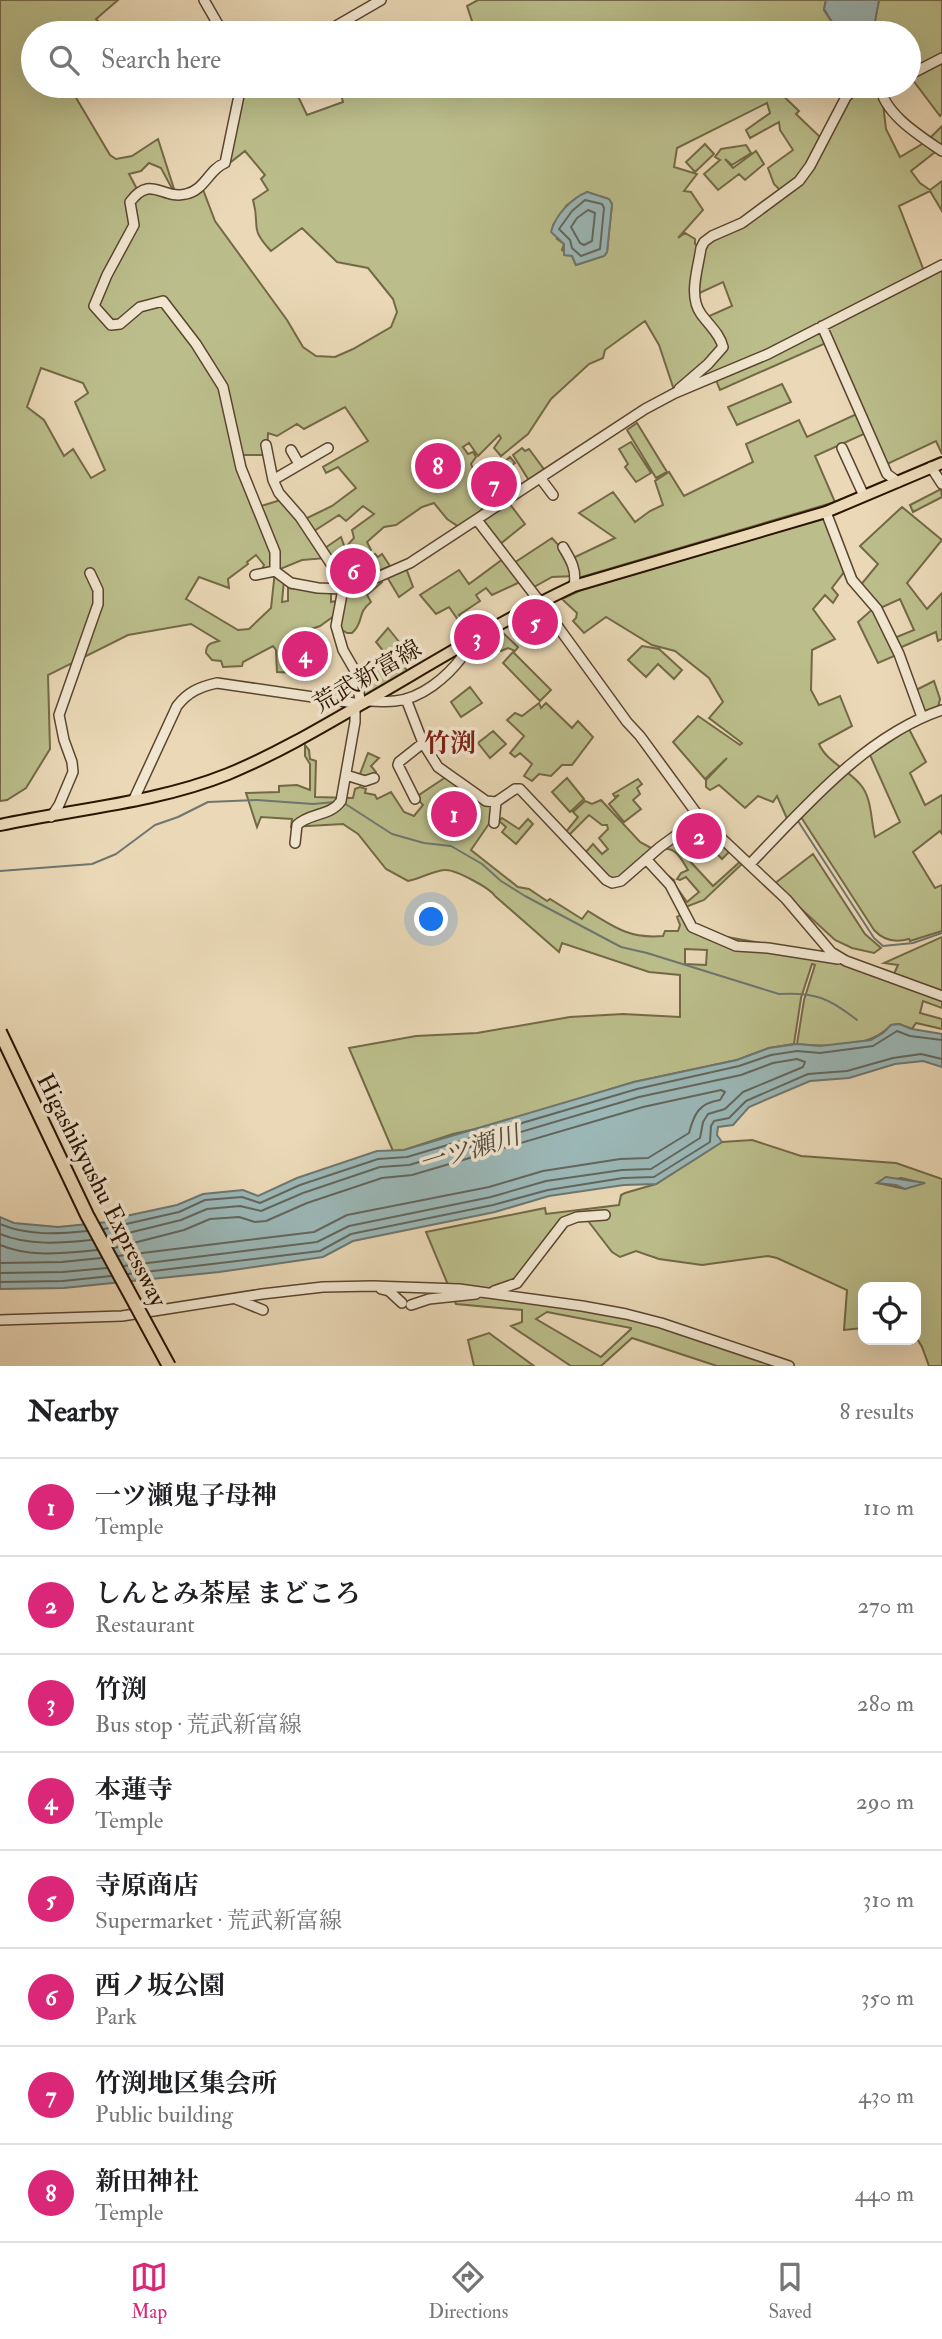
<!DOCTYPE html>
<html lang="en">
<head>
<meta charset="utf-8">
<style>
	body { margin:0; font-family:"IM FELL Double Pica","Noto Serif JP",serif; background:#f2f2f2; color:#202124 }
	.controls { position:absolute; right:21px; bottom:21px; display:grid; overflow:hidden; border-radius:14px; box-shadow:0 7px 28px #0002 }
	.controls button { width:63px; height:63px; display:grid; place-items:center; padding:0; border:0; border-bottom:2px solid #e0e0e0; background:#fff; color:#202124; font:35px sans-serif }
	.you { position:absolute; left:432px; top:920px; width:24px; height:24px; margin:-18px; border:5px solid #fff; border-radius:50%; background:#1a73e8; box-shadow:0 0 0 10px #1a73e833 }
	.badge { display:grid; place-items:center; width:46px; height:46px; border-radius:50%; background:#db2777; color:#fff; font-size:23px; font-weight:700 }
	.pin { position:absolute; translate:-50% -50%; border:4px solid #fff; box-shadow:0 2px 7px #0006 }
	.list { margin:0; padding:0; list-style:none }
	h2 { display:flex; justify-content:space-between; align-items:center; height:91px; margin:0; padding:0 28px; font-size:30px }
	h2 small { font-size:23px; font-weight:400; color:#757577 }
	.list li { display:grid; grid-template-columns:46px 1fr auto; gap:21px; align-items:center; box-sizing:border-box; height:98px; padding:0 28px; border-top:2px solid #e0e0e0 }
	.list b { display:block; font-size:26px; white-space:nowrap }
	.list p { margin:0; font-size:23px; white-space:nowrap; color:#757577 }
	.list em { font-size:23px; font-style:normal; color:#757577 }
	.icon { flex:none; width:38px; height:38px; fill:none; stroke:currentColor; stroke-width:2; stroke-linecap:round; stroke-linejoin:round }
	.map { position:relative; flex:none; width:942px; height:1366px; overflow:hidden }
	.search { position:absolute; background:#fff; box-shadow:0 7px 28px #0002; left:21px; right:21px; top:21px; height:77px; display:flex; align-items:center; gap:18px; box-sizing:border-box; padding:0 24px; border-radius:38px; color:#757577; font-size:26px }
	.sheet { height:875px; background:#fff }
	nav { display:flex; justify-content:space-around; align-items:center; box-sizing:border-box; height:98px; border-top:2px solid #e0e0e0; background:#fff; font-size:19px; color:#757577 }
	nav a { display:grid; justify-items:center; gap:4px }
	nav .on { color:#db2777 }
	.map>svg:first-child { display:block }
	.green { fill:#bbbe8b; stroke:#736946; stroke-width:2; fill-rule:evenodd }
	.water { fill:#9bb8b8; stroke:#6e766f; stroke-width:2 }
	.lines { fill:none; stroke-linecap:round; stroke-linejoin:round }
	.shore { stroke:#63665d; stroke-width:2 }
	.stream { stroke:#6e766f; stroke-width:2 }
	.minor-casing { stroke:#5b452f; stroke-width:12 }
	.major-casing { stroke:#2b1402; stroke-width:14 }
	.minor { stroke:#f1e6d0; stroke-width:9 }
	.major { stroke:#ead8b6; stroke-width:10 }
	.highway-bridge-casing { stroke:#2b1402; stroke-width:16; stroke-linecap:butt }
	.highway-bridge { stroke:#ead8b6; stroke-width:12 }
	.labels { text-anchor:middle; stroke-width:7; stroke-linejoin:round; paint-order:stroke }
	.street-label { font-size:24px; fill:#2b1402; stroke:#f1e6d0 }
	.neighbourhood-label { font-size:26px; font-weight:bold; fill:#7a1f14; stroke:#f1e6d0 }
	.water-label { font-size:26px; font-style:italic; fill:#524d42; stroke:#f1e6d0 }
</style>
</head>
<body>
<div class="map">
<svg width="942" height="1366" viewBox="0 0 942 1366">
	<rect width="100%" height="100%" fill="#ead8b6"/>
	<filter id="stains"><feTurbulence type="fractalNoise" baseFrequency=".00286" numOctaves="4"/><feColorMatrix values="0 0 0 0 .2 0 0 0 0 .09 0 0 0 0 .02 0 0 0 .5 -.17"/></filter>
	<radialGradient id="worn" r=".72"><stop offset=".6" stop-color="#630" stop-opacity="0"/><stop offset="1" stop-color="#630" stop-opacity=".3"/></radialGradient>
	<path class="green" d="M0 0H118L96 19 106 29 102 33H33V86H77L72 91 110 155 116 159 132 156 158 139 176 195 202 187 215 221 287 320 303 347 316 356 335 357 353 349 391 327 397 312 393 299 368 268 337 262 302 228 271 251C248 226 261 228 253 200L268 190 261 179 265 175 245 151 227 165 241 86H288L295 90 307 115 343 102 339 86H421L425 91 433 88V86H773L799 111 796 114 823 140 852 91 848 86H881L886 129 900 157 927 141 942 126V151L939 149 911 171 920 183 930 190 942 181V211L930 191 899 206 924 271 780 345 674 390 659 345 645 321 605 350 603 358 589 364 551 399 528 434 501 456 494 448 501 438 499 435 478 456 469 443 463 447 468 454 473 452 476 457 471 464 478 481 473 482 481 493 484 507 472 520 459 527 447 519 434 503 422 507 396 525 384 527 367 542 371 550 360 560 372 576 347 584 335 566 346 559 341 558 344 551 332 560 325 548 341 537 345 548 354 538 352 530 374 514 363 506 346 521 339 515 311 533 327 558 302 560 275 571 284 580 282 602 288 601V588L331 592V602L336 601 334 616 320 626 294 635 293 649 296 673 277 672 276 650 273 646 243 662 242 666 223 667 221 661 212 660 206 653C206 643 212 643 219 641L191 624 128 635 48 675 50 749 26 788 7 800 0 801ZM767 103 770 113 746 130 750 138 779 122 780 130 793 150 768 168 774 184 782 192 701 248 695 244V239L685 233 678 238 703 210 691 192 684 191 697 174 674 167 677 148ZM149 163 161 168 175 194 138 191 129 174 141 171ZM587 192 609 199 612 204 607 252 604 256 576 265 572 256 562 250 564 244 557 239 553 225 567 205ZM723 282 732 306 705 318 695 295ZM41 368 83 383 88 393 75 402 105 470 91 478 73 449 64 456 44 420 27 407ZM345 407 368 441 323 467 326 473 338 467 356 488 332 506 303 520 284 499 258 507 238 455H267L268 433 277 436 297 424 304 429ZM439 459 455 478 446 485 431 467ZM256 555 264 565 260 574 275 571 271 608 249 629 238 630 186 599 199 577 229 588 228 579 248 564 247 562Z
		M478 0H826L824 10 839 33H810L806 27 799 33H476L467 6Z
		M879 0H942V113L940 116 909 75V33H859L875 21Z
		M705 144 714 154 695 172 686 162Z
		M746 145 751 153 732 165 725 159 733 168 756 151 764 164 745 180 739 174 718 190 704 174 720 160 715 157 721 149Z
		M942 268V454L936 441 883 466 868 432 815 456 835 502 575 579V576L552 577 534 587 514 563 552 538 571 559 615 538 579 513 613 492 635 522 650 511 663 505 655 481 669 472 684 496 753 462 746 444 799 420 807 437 859 413 828 342 720 390 716 380Z
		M782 384 791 402 737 425 728 407Z
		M637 423 667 472 656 478 627 430Z
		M631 442 651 473 636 482 625 467 628 464 619 449Z
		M522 448 525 451 529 449 546 472 530 482 513 455Z
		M510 457 515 463 503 472 510 484 507 487 495 469Z
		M941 489 942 497 913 512 910 505Z
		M509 503 525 524 499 545 482 522Z
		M902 507 942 540 907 583 927 609 942 593V639L938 641 936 632 897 649 899 654 878 663 858 622 875 607 859 587 878 564 860 546ZM900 599 914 630 892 639 878 609Z
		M828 517 847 568 832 588 838 595 833 603 825 595 813 609 835 639 812 650 811 690 819 705 840 696 852 726 819 744C827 763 852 771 863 788 872 802 871 822 875 837L900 822 870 755 909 729 926 762 910 773 925 805 942 795V834L940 831 913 852 935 888 942 885V931L910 941 909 939C895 943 884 941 874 930L799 814 789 823 777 796 773 802 758 796 745 808 719 785 710 790 706 787V780L727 758 705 779 673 742 698 716 740 745 742 743 709 718 723 702 709 678 675 651 652 645 606 617 584 633 573 621 576 618 577 613 562 599 581 590Z
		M375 554 378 557 382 554 390 566 376 572 368 561Z
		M503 559 520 582 492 595 486 588 476 595 480 601 459 615 468 628 477 623 479 625 477 632 470 637 449 607 436 614 420 595 459 570 469 584Z
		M406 568 413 587 399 597 387 577Z
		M378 577 382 582 367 595 371 602C356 614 365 621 352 633H347L336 626 343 589Z
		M388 628 408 653 399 660 408 672 360 700 355 674 365 672 385 653 376 642Z
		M501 631 518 647 515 651 508 648 501 651 489 638Z
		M642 646 659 649 682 670 674 679 658 664 646 677 628 660Z
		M513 652 551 690 540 701 503 663Z
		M934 681 940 699 938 707 921 715 912 692Z
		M470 687 482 703 461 717 451 702Z
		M539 703 541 708 546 703 572 728 578 721 593 737 572 765H562L551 776 539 774 532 781 524 776 532 764 520 753 515 757 510 753 524 736 507 720 515 713 522 716Z
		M493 731 506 744 490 758 478 743Z
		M305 745 309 750 310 759 316 761 315 797 353 798 355 789 360 787 366 789 365 793 375 795 377 799 391 792 404 812 414 816 423 805 416 797 449 775 459 783 452 792 450 799 444 804 436 821 450 830 458 823 478 796 496 802 495 815 471 850 518 887 529 889 547 901 550 899 582 919 588 911C615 928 631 939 663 936L665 931H678L680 925 677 917 685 912 692 927 721 936 828 955 942 999V1008L923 1001 920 1013 942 1019V1029L916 1023 912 1029 899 1024 891 1025C870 1049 827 1047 797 1044L804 1000 815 965 812 964 801 998 794 1044 769 1048 737 1060 634 1082 493 1125 453 1134 404 1150 393 1151 349 1048 416 1036 477 1033 570 1017 623 1014 680 1017V975L649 972 562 943 559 952 495 896C490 888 456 870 446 870 434 870 420 879 408 881L386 869 358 834 343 824 291 827 292 819 261 817 257 827 246 793 279 792V786L297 785 310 790V764L305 756ZM685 949 707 950 706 965 685 964Z
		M368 753 379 758 371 766 376 772 371 780 358 779Z
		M567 778 584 799 570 812 552 792Z
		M638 779 642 784 637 788 640 794 633 800 641 809 624 822 609 804 619 795 615 797 613 794Z
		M601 800 640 842 653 849 620 879C605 882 594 863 585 853L593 844 602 854 608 849 599 838 608 829 607 825H602L589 815 568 836 565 833 578 817 573 812 585 801 592 804Z
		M502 818 519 829 528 819 533 824 516 844 502 832 506 827 499 821Z
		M700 820 731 850 722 859 716 853 721 846 699 824 674 844 713 886 742 860 744 862 704 900 683 908 667 875 674 880 675 885 687 902 699 892 686 877 680 880 677 879 681 873 688 870C682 860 675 845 662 850Z
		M813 854 865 934 881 948 874 953 852 948 835 940 774 884Z
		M942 937V994L893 976 898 965 884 963Z
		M752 1140 801 1156 896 1163 942 1179V1366H929L922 1347 916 1337V1287H863V1328L844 1330 847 1290 777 1258 768 1256 702 1265 659 1259 636 1251 620 1257 612 1252 585 1217 564 1222 517 1283 492 1292 610 1311 789 1366H717L632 1338 601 1366H571L511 1326 522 1322V1310L456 1304 426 1232 545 1208 546 1214 619 1205 621 1195 625 1193 656 1184 722 1142ZM901 1178 922 1183 905 1189 878 1183ZM547 1312 631 1328V1329L601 1357 536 1319Z
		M489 1333 534 1366H474L468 1340Z"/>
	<path class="water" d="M826 0H879L875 21 859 33H839L824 9Z
		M587 192 609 199 612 204 607 252 604 256 576 265 572 256 564 255V244L551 232C555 215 572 198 587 192Z
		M899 1024 912 1029 942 1034V1067L923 1061 895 1064 849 1078 810 1081 749 1107 733 1125 718 1127 717 1135 722 1142 656 1184 624 1185 549 1196 495 1212 353 1241 323 1257 219 1272 64 1288 0 1289V1217L14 1223 58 1227 108 1222 126 1216 177 1205 203 1194 243 1190 258 1196 297 1178 377 1151 404 1150 634 1082 737 1060 769 1048 797 1044 820 1046 871 1040 883 1033 891 1025Z
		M886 1177 925 1183 905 1189 896 1185 877 1183Z"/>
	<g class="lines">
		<path class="shore" d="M585 200 602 204 604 208 600 249 581 256 572 248 570 240 559 229 572 211Z
			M588 210 595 213 592 241 584 245 580 243 571 227 577 218Z
			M0 1224C27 1236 58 1234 87 1231
			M104 1229 179 1212 205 1200 242 1197 260 1203 300 1185 378 1159 407 1157 637 1089 739 1066 771 1055 797 1051 820 1053 873 1046 897 1031 910 1036 942 1040
			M0 1234C28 1246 62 1243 91 1240
			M108 1238 181 1220 207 1209 240 1206 261 1211 303 1193 380 1167 409 1165 639 1097 741 1075 773 1063 797 1059 805 1062 803 1067 743 1092 725 1109 708 1114 703 1122 700 1138 651 1169 622 1170 546 1181 491 1197 349 1226 317 1242 124 1266
			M0 1245C29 1258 66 1253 97 1250
			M114 1248 184 1230 210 1219 239 1217 255 1222 266 1221 307 1203 382 1178 412 1175 643 1107 721 1090 725 1092 720 1100C699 1103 694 1114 689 1133L648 1158 620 1159 543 1171 489 1187 347 1215 314 1232 118 1256
			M0 1263 62 1262 101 1258
			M0 1273 63 1272 107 1268
			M128 1274 320 1251 351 1234 493 1205 548 1190 623 1178 654 1177 710 1142 711 1126 714 1121 729 1118 746 1101 808 1074 847 1071 893 1058 921 1054 942 1059
			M0 1282 63 1281 111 1276"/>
		<path class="stream" d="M344 803 392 834 424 843 451 846 482 864 501 881 525 896 621 947 647 953 779 994C815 992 829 998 857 1020
			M798 821 874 938 883 946 913 943 942 933
			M0 871 92 864 116 854 155 825 178 817 208 802 257 800 313 804 335 802"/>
		<g class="minor-casing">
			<path id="minor" d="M204 0 223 33
				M324 33 381 0
				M909 75 942 58
				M241 86 225 163C209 169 205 190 186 194 162 200 151 174 130 202L134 225 107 275 94 306 111 325 120 324 140 307 163 301 196 344 223 387 241 468 275 552V571L291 583 318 588 343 589 378 577 410 563 645 409 675 393 768 354 942 265
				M880 86C884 114 920 136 942 151
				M822 326 887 474 898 482
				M679 389 708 364 723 347C720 334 709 325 701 314 688 296 698 269 701 248L704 242 712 236 742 223 799 181 810 166 846 97 857 86
				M842 448 864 496
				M291 450 299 464
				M931 467 942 484
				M541 479 553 495
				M273 480 328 448
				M826 512 852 580 877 609 899 654 922 717
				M477 520 540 602 627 722 640 736 700 818 786 899 831 952 846 961 942 996
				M563 547C571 560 577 570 574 586
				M255 575 275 571
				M406 699 423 743 438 767 486 801 496 802 515 789H520L606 880 612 883 621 881 660 847 700 818
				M367 701C376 701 386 702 395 701 421 699 447 677 462 657L460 647
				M346 775 365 781 374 778
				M134 799 177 706C188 692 199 687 217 683L361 704 354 669 343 650 336 626 343 589 341 579 300 517 279 493 273 480 266 445
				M415 799 398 765 399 762 423 743
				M51 817 59 805 73 772 72 762 64 740 59 715 98 604V590L90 573
				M494 823 496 802
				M295 843 297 825C309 813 331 816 341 801L355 722V708
				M646 859 670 885 692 927 736 946 768 948 838 959
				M750 864C805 807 865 736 942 710
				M381 1289 389 1291 402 1303
				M494 1291 517 1283 564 1222 577 1217 605 1215
				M236 1299 263 1310
				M411 1305 429 1299 476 1294
				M0 1320 122 1316 262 1294 323 1287 373 1286 459 1289 582 1306 626 1314 661 1323 789 1366"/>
		</g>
		<g class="major-casing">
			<path id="major" d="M0 825C75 809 156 803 228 774 274 755 317 730 360 705 431 664 500 621 574 586L826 512 942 463"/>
		</g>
		<use href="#minor" class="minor"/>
		<use href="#major" class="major"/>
		<g class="highway-bridge-casing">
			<path id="highway-bridge" d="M0 1032 87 1215 169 1366"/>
		</g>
		<use href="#highway-bridge" class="highway-bridge"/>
	</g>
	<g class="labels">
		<g class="street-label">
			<text transform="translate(367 676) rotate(-30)" y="8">荒武新富線</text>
			<text transform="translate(102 1190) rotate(63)" y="8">Higashikyushu Expressway</text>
		</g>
		<g class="neighbourhood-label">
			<text x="450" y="752">竹渕</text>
		</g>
		<g class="water-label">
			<text transform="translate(469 1149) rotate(-17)" y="9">一ツ瀬川</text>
		</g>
	</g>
	<rect width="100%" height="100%" filter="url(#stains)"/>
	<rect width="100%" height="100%" fill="url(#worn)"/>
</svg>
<div class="controls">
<button><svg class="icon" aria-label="locate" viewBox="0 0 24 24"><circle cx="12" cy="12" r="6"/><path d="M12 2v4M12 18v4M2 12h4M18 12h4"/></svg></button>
</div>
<div class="you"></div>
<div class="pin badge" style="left:454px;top:814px">1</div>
<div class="pin badge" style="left:699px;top:836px">2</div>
<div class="pin badge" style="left:477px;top:637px">3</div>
<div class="pin badge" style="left:305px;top:654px">4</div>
<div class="pin badge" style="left:535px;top:622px">5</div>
<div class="pin badge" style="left:353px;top:571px">6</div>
<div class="pin badge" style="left:494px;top:484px">7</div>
<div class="pin badge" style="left:438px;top:466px">8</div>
<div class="search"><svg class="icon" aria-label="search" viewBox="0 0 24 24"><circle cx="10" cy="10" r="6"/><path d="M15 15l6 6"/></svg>Search here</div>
</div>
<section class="sheet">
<h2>Nearby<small>8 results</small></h2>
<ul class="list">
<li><span class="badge">1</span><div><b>一ツ瀬鬼子母神</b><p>Temple</p></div><em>110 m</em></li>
<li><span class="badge">2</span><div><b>しんとみ茶屋 まどころ</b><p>Restaurant</p></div><em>270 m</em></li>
<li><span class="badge">3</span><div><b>竹渕</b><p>Bus stop · 荒武新富線</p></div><em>280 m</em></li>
<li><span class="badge">4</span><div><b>本蓮寺</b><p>Temple</p></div><em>290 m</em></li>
<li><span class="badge">5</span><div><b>寺原商店</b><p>Supermarket · 荒武新富線</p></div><em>310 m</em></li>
<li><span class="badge">6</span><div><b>西ノ坂公園</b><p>Park</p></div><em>350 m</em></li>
<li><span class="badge">7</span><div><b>竹渕地区集会所</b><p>Public building</p></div><em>430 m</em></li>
<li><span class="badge">8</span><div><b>新田神社</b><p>Temple</p></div><em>440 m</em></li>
</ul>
</section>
<nav>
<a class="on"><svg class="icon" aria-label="map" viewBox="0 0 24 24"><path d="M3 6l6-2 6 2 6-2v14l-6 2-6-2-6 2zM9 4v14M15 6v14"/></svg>Map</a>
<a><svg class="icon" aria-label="directions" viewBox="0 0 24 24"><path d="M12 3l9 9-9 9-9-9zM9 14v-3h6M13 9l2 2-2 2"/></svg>Directions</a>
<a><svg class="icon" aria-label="saved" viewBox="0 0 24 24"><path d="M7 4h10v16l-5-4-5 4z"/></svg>Saved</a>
</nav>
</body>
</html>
